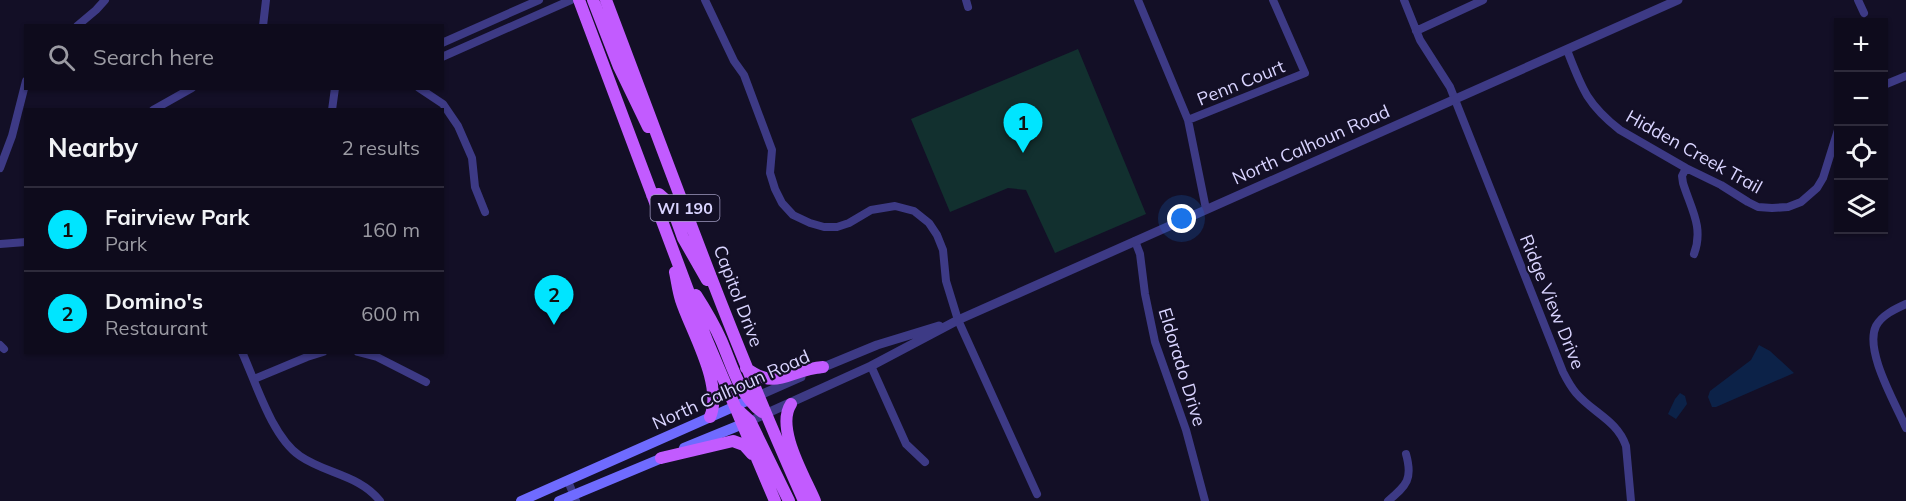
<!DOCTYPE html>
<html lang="en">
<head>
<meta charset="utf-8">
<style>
	body { margin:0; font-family:Mulish,sans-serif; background:#1c1929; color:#f1f3f6 }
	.controls { position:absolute; right:18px; top:18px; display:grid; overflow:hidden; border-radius:0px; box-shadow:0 2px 4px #0004 }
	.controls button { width:54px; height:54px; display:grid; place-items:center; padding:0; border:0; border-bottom:2px solid #2e2b3b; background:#0e0b1c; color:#f1f3f6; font:30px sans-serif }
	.you { position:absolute; left:1182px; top:219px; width:21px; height:21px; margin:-15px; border:4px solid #fff; border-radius:50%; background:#1a73e8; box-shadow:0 0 0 9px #1a73e833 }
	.badge { display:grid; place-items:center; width:39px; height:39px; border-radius:50%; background:#00e5ff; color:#111; font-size:20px; font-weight:700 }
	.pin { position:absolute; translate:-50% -50px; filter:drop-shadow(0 2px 3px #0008) }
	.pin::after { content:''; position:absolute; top:32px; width:21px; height:18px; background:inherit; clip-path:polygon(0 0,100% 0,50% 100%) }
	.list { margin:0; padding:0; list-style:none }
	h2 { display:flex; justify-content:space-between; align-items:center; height:78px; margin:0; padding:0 24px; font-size:26px }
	h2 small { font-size:20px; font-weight:400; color:#9b9ba3 }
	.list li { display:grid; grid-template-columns:39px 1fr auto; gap:18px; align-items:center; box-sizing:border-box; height:84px; padding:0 24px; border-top:2px solid #2e2b3b }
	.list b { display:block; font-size:22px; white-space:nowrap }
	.list p { margin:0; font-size:20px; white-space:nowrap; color:#9b9ba3 }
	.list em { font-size:20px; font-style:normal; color:#9b9ba3 }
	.icon { flex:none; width:33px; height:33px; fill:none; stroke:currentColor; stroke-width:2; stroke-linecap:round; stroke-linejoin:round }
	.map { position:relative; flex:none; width:1906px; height:501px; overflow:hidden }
	.search { position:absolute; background:#0e0b1c; box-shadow:0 2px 4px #0004; left:24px; top:24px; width:420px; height:66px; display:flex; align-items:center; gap:15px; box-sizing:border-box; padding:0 21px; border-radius:0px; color:#9b9ba3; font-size:22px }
	.panel { position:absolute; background:#0e0b1c; box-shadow:0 2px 4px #0004; left:24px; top:108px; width:420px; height:246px; border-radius:0px }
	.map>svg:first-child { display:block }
	.green { fill:#12302f }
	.water { fill:#0c2248 }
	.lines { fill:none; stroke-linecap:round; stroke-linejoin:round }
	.minor { stroke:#3d3a85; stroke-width:8 }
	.tertiary { stroke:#3d3a85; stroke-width:9 }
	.secondary { stroke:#6f6bff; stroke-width:10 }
	.primary { stroke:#c25bff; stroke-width:12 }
	.labels { text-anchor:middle; stroke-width:4.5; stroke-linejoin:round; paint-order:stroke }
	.shield { fill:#130f26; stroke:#9e99be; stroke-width:1.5 }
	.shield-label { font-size:16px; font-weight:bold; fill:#d9d4ff }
	.street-label { font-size:18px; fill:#d9d4ff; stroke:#130f26 }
</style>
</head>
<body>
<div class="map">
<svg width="1906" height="501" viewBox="0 0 1906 501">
	<rect width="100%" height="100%" fill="#130f26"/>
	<path class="green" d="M1078 49 1146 214 1055 253 1026 190 1008 188 950 212 911 119Z"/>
	<path class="water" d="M1759 345 1770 351 1794 373 1716 407H1712L1708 397 1710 391 1751 360Z
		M1680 393 1685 396 1687 404 1676 419 1668 414 1675 399Z"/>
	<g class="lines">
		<path class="minor" d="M705 0 734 61 744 75 772 150 770 173 775 189 782 203 793 215 810 223 824 227H837L849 223 871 210 895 206 914 211 929 223 937 235 943 250 946 281 958 320 1037 494
			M966 0 968 7
			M1138 0 1188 120 1206 209
			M1404 0 1420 40 1450 87 1563 372C1567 380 1571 387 1576 393 1593 413 1617 420 1626 446L1631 501
			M1858 0 1864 13
			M77 26 96 10 105 0
			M263 26 266 0
			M1416 31 1483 0
			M442 43 539 0
			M1567 50C1582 89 1587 104 1620 130L1686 168 1721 185 1748 202 1758 207 1772 208 1788 207 1801 202 1817 188 1823 178 1838 130
			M442 57 571 0
			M1884 85 1906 76
			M419 88 443 104 458 126 472 158 475 187 485 212
			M153 110 192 88
			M332 110 335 88
			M1188 120 1305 73 1273 0
			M0 168 12 136 26 81
			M1686 168 1682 176 1683 183C1691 209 1704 227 1694 254
			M1135 241 1140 254 1145 294 1155 342 1186 430 1205 501
			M0 244 26 242
			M1906 304C1895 309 1882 315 1876 326 1864 351 1896 404 1906 428
			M0 345 4 349
			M242 352C256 383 272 437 300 456 326 474 360 475 380 501
			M358 352 377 357 426 382
			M871 366 906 444 925 462
			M254 379 307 357 323 352
			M568 481 576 501
			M1388 501C1407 485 1413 479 1406 454"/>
		<path class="tertiary" d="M819 369 877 345 939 326
			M753 398 801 377
			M750 421 871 366 958 320 1678 0"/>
		<path class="secondary" d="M684 448 750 421
			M521 501 749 400
			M559 501 667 456"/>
		<path class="primary" d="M579 0 706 338 775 501
			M593 0 619 67 648 127
			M606 0C670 168 730 337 804 501
			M652 195 659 194 668 202 673 210 683 238 707 280
			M675 272C677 281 678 291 681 300 691 331 724 385 710 417
			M696 295C705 309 714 324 721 340 732 365 739 395 762 412
			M746 368C778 392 789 369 823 367
			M791 404C775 428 805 477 815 501
			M739 411 750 421 789 501
			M661 458 733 441 744 445 752 454"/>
	</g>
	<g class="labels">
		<rect class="shield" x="650.5" y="195" width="69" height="26" rx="4.5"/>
		<g class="shield-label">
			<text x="685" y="214">WI 190</text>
		</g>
		<g class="street-label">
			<text transform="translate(1241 83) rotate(-22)" y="6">Penn Court</text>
			<text transform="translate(1311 145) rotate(-24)" y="6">North Calhoun Road</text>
			<text transform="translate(1694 152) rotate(29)" y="6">Hidden Creek Trail</text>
			<text transform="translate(738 296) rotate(69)" y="6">Capitol Drive</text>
			<text transform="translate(1552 302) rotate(68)" y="6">Ridge View Drive</text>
			<text transform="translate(1182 367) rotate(73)" y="6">Eldorado Drive</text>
			<text transform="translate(731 390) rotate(-24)" y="6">North Calhoun Road</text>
		</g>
	</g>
</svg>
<div class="controls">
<button>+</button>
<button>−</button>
<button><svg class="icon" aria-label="locate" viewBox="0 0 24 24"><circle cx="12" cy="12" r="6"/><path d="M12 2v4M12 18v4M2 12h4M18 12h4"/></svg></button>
<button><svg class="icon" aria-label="layers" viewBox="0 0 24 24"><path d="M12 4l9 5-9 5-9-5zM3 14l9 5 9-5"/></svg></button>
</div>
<div class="you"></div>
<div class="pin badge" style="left:1023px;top:153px">1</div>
<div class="pin badge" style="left:554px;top:325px">2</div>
<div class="search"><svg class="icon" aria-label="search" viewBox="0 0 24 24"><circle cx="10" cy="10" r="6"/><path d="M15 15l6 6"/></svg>Search here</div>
<section class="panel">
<h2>Nearby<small>2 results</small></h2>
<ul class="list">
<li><span class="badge">1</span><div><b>Fairview Park</b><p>Park</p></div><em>160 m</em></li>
<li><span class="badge">2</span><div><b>Domino's</b><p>Restaurant</p></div><em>600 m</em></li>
</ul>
</section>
</div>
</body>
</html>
